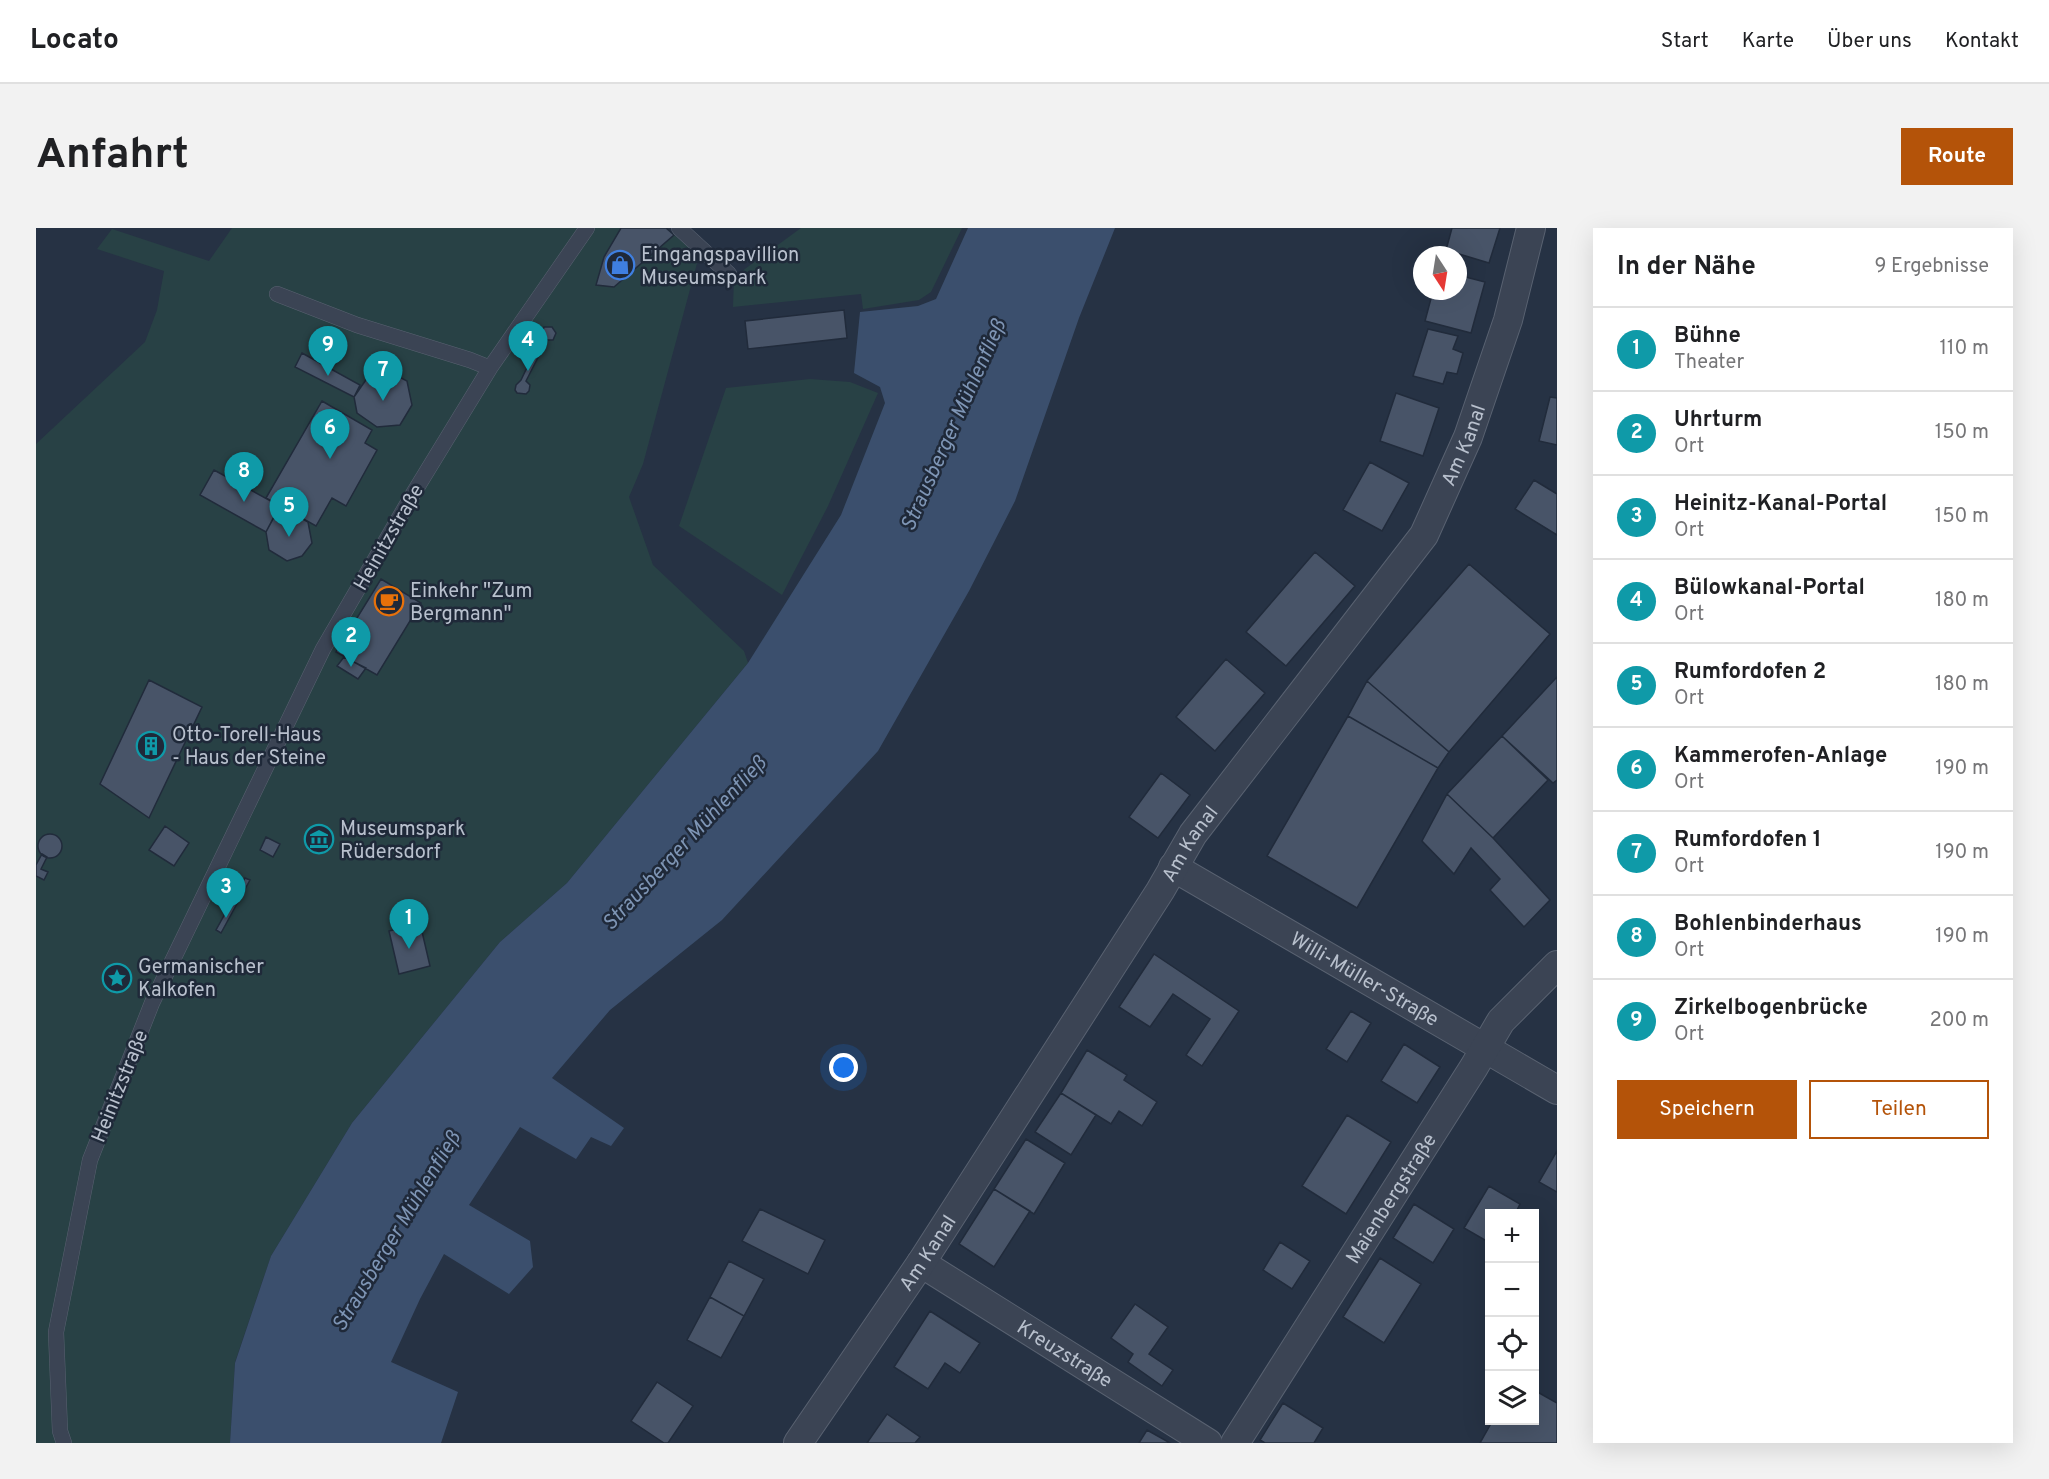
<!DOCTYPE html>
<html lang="de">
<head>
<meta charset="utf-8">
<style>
	body { margin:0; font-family:Overpass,sans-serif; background:#f2f2f2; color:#202124 }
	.controls { position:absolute; right:18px; bottom:18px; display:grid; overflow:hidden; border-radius:0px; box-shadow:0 6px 24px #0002 }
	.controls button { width:54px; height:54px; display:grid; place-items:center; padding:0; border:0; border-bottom:2px solid #e0e0e0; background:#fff; color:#202124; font:30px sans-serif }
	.compass { position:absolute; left:1377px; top:18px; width:54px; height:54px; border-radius:50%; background:#fff; box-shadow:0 6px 24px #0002; rotate:168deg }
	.you { position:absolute; left:808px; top:840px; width:21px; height:21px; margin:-15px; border:4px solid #fff; border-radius:50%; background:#1a73e8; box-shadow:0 0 0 9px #1a73e833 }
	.badge { display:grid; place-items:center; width:39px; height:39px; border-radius:50%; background:#b45309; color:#fff; font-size:20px; font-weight:700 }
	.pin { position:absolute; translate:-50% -50px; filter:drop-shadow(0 2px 3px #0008) }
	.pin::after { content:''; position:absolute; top:32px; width:21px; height:18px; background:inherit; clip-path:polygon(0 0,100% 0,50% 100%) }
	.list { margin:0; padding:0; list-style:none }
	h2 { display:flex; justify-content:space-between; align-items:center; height:78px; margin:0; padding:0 24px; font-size:26px }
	h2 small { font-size:20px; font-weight:400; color:#757577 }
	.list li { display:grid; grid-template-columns:39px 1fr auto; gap:18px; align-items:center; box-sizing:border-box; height:84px; padding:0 24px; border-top:2px solid #e0e0e0 }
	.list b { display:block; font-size:22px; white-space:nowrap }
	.list p { margin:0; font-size:20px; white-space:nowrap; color:#757577 }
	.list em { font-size:20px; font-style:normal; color:#757577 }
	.actions { display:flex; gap:12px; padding:18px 24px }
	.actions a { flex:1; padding:14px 0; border:2px solid #b45309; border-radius:0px; text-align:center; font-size:21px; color:#b45309 }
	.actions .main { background:#b45309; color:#fff }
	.icon { flex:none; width:33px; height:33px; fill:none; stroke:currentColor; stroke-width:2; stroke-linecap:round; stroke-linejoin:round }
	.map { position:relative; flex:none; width:1521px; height:1215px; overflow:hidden; border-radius:0px }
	header { display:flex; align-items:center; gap:36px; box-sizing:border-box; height:84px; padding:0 30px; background:#fff; border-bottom:2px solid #e0e0e0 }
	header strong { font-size:28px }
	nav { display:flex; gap:33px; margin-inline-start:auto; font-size:21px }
	.intro { display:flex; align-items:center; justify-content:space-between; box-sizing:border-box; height:144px; padding:0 36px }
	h1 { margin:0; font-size:42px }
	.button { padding:15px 27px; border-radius:0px; background:#b45309; color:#fff; font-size:21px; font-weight:700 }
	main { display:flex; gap:36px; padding:0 36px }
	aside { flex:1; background:#fff; border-radius:0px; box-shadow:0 6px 24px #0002 }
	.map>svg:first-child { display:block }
	.green { fill:#284145 }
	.water { fill:#3b4f6d }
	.building { fill:#485468; stroke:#212b3b; stroke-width:1.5 }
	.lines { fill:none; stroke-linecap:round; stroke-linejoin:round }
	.service-casing { stroke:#596271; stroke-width:16 }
	.minor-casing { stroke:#596271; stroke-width:30 }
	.service { stroke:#3b4454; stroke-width:15 }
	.minor { stroke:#3b4454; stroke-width:28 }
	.labels { text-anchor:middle; stroke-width:5; stroke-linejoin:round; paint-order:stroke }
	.poi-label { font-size:20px; fill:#b8c0cd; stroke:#1f2939; text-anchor:start }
	.street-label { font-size:20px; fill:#b8c0cd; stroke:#1f2939 }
	.water-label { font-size:21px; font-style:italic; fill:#7e95b5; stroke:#1f2939 }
</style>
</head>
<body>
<header>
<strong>Locato</strong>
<nav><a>Start</a><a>Karte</a><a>Über uns</a><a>Kontakt</a></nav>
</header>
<div class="intro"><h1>Anfahrt</h1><a class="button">Route</a></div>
<main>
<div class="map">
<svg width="1521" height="1215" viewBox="0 0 1521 1215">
	<rect width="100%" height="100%" fill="#263244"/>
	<path class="green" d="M196 0H630L663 28 607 236 593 269 617 337 708 423 712 435 531 655 464 714 316 895 235 1028 199 1134 194 1215H0V216L109 114 121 82 128 43 61 21 76 1 173 33Z
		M765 0H926L895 64 883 72 827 81 825 66 697 79 698 49Z
		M774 151 814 154 842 165 792 278 746 367 643 298 690 160Z"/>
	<path class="water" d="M932 0H1079L1043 90 979 273 933 363 842 523 686 692 574 782 516 850 588 900 575 918 555 909 540 931 484 899 433 977 494 1013 497 1039 473 1066 408 1026 384 1071 355 1134 422 1164 405 1215H194L199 1135 235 1028 316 895 464 714 531 655 712 435 805 287 849 175 844 159 818 145 824 84 882 78 900 71Z"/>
	<path class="building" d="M585 0H630L638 7 578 59 560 57 568 29Z
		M1416 0H1464L1453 35 1410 22Z
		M1422 47 1449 54 1435 105 1389 93 1397 63H1422Z
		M808 82 811 110 712 121 709 93Z
		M508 99H516L520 105 517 112H511L490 153 494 157 493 163 490 166 481 165 479 162 480 157 485 152 504 112Z
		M1392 101 1422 108 1417 121 1427 125 1421 146 1411 144 1407 156 1377 148Z
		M266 125 324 157 318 169 259 139Z
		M350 142 371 153 376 177 364 197 341 199 321 185 318 169 334 146Z
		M1360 165 1403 180 1387 228 1344 213Z
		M1514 169 1521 170V217L1503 213Z
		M286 173 336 202 329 215 341 222 310 278 296 270 280 298 230 270Z
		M1334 234 1373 255 1346 303 1307 282Z
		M178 242 244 278 230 304 164 267Z
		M1498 252 1521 266V307L1479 281Z
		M255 284 272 294 276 315 266 328 251 333 233 322 230 304 240 285Z
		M1279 324 1319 358 1250 438 1210 404Z
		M1433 336 1514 406 1413 524 1331 453Z
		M345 351 385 375 341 447 300 424Z
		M308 429 330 440 322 451 301 438Z
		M1190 431 1229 465 1179 523 1140 489Z
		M1521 449V552L1517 555 1466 508Z
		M113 452 166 479 113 590 64 556Z
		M1331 453 1413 524 1402 540 1312 488Z
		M1312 488 1402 540 1321 680 1231 628Z
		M1466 508 1512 552 1457 610 1411 566Z
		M1125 545 1154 567 1122 610 1093 589Z
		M1411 566 1457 610 1514 672 1488 699 1454 662 1464 651 1435 620 1418 646 1386 613Z
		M129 598 153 615 138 638 113 622Z
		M2 618a12 12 0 1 1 24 0a12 12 0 1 1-24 0Z
		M230 609 244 616 237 629 224 622Z
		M6 626 11 629 5 641 12 644 8 652 0 648V637Z
		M209 650 214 652 185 705 180 702Z
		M384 695 394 738 363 746 353 703Z
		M1118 726 1203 783 1166 838 1150 827 1174 791 1137 766 1114 799 1083 779Z
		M1315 783 1335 795 1311 834 1290 821Z
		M1368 816 1404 839 1381 875 1345 853Z
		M1051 822 1091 847 1088 852 1121 874 1106 898 1083 883 1075 896 1025 865Z
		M1025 865 1060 887 1035 927 999 904Z
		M1311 887 1355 914 1310 986 1266 958Z
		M990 911 1029 935 998 986 958 961Z
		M1521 923V964L1503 954Z
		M1453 958 1484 976 1479 986H1454V1015L1428 1000Z
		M958 961 994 983 958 1039 923 1016Z
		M1378 976 1418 1001 1397 1035 1357 1010Z
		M724 981 789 1012 772 1046 706 1013Z
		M1244 1014 1274 1033 1256 1061 1227 1042Z
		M1344 1030 1385 1056 1348 1115 1307 1089Z
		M693 1033 728 1051 708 1088 674 1069Z
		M674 1069 708 1088 685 1130 651 1112Z
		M1099 1076 1132 1099 1113 1126 1137 1142 1126 1158 1092 1134 1097 1126 1075 1110Z
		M894 1083 944 1115 924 1145 909 1135 892 1161 858 1139Z
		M621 1154 657 1178 632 1215H628L595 1193Z
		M1498 1162 1521 1175V1215H1444L1457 1192H1498Z
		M1247 1175 1287 1200 1278 1215H1229L1224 1212Z
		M851 1186 884 1209 879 1215H831Z
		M1111 1202 1134 1215H1103Z"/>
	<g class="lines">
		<g class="service-casing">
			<path id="service" d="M643 0 693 46
				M241 66 321 97 434 132 454 140
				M28 1215 24 1203 20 1104 54 932 116 775 287 421 377 266 454 140 551 0"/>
		</g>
		<g class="minor-casing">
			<g id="minor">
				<path id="s1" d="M1137 639 1521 862"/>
				<path id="s2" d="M885 1035 1172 1215"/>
				<path id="s3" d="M762 1215 885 1035 1124 663 1157 606 1388 307 1432 209 1472 92 1495 0"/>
				<path id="s4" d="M1199 1215 1438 839 1465 793 1521 737"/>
			</g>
		</g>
		<use href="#service" class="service"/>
		<use href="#minor" class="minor"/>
	</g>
	<defs>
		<g id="shop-ring" transform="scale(1.5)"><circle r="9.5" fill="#1f2939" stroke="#3f7fe0" stroke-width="1.5"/><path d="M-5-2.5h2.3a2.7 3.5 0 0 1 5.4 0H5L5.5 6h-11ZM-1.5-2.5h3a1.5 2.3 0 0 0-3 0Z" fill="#3f7fe0"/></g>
		<g id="cafe-ring" transform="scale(1.5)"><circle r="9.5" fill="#1f2939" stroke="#e8710a" stroke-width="1.5"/><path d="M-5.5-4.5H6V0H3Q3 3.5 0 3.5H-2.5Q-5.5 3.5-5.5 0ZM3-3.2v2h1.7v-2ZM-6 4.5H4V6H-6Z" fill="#e8710a"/></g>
		<g id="building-ring" transform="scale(1.5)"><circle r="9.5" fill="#1f2939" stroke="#0f9aa8" stroke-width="1.5"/><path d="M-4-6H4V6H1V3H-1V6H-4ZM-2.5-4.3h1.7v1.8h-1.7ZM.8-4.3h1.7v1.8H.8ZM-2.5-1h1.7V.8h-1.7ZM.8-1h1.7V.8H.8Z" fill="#0f9aa8"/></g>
		<g id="museum-ring" transform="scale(1.5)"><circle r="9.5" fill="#1f2939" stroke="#0f9aa8" stroke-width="1.5"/><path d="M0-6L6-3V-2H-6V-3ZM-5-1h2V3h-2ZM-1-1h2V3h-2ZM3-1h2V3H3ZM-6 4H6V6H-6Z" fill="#0f9aa8"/></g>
		<g id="sight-ring" transform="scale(1.5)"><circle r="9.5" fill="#1f2939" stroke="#0f9aa8" stroke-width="1.5"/><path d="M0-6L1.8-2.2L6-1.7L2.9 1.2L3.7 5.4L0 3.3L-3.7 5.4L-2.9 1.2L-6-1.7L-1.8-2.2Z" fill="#0f9aa8"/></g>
	</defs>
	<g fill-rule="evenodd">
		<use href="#shop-ring" x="584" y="37"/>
		<use href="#cafe-ring" x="353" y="373"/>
		<use href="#building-ring" x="115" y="518"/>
		<use href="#museum-ring" x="283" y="611"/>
		<use href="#sight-ring" x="81" y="750"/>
	</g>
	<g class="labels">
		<g class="poi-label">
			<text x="605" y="33">Eingangspavillion<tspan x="605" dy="23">Museumspark</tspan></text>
			<text x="374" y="369">Einkehr "Zum<tspan x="374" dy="23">Bergmann"</tspan></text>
			<text x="136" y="513">Otto-Torell-Haus<tspan x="136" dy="23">- Haus der Steine</tspan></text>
			<text x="304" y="607">Museumspark<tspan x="304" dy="23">Rüdersdorf</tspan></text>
			<text x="102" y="745">Germanischer<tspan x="102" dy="23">Kalkofen</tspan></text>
		</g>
		<g class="street-label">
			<text dy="7" stroke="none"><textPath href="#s3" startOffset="1202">Am Kanal</textPath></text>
			<text transform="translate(352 309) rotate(-60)" y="7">Heinitzstraße</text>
			<text dy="7" stroke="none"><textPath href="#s3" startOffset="716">Am Kanal</textPath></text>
			<text dy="7" stroke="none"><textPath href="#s1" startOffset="222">Willi-Müller-Straße</textPath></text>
			<text transform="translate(83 858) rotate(-68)" y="7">Heinitzstraße</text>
			<text dy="7" stroke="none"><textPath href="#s4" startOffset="290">Maienbergstraße</textPath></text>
			<text dy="7" stroke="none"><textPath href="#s3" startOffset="230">Am Kanal</textPath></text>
			<text dy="7" stroke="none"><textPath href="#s2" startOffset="170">Kreuzstraße</textPath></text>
		</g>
		<g class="water-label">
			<text transform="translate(917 197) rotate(-66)" y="7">Strausberger Mühlenfließ</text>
			<text transform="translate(648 615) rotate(-47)" y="7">Strausberger Mühlenfließ</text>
			<text transform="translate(360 1003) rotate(-59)" y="7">Strausberger Mühlenfließ</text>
		</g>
	</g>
</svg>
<div class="controls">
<button>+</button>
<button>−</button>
<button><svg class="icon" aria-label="locate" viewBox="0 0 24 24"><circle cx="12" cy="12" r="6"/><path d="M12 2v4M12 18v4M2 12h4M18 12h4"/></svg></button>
<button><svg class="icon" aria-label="layers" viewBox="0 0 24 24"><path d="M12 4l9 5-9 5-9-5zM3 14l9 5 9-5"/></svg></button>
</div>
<svg class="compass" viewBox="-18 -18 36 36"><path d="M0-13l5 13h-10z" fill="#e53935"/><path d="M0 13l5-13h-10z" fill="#757577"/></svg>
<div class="you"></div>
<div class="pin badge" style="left:373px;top:721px;background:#0f9aa8">1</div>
<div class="pin badge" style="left:315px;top:439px;background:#0f9aa8">2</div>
<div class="pin badge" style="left:190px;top:690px;background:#0f9aa8">3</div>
<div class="pin badge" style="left:492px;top:143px;background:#0f9aa8">4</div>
<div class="pin badge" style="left:253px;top:309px;background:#0f9aa8">5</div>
<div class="pin badge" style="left:294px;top:231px;background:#0f9aa8">6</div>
<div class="pin badge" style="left:347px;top:173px;background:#0f9aa8">7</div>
<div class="pin badge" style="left:208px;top:274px;background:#0f9aa8">8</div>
<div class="pin badge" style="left:292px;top:148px;background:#0f9aa8">9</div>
</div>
<aside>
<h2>In der Nähe<small>9 Ergebnisse</small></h2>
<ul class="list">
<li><span class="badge" style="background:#0f9aa8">1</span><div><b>Bühne</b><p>Theater</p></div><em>110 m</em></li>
<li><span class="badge" style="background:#0f9aa8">2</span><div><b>Uhrturm</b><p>Ort</p></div><em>150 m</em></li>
<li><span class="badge" style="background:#0f9aa8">3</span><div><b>Heinitz-Kanal-Portal</b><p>Ort</p></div><em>150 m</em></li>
<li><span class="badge" style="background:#0f9aa8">4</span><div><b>Bülowkanal-Portal</b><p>Ort</p></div><em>180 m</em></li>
<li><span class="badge" style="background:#0f9aa8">5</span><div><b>Rumfordofen 2</b><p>Ort</p></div><em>180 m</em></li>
<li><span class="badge" style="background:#0f9aa8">6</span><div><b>Kammerofen-Anlage</b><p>Ort</p></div><em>190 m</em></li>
<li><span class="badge" style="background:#0f9aa8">7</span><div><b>Rumfordofen 1</b><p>Ort</p></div><em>190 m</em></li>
<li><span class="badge" style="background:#0f9aa8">8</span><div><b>Bohlenbinderhaus</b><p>Ort</p></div><em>190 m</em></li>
<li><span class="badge" style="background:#0f9aa8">9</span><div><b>Zirkelbogenbrücke</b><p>Ort</p></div><em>200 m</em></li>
</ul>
<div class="actions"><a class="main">Speichern</a><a>Teilen</a></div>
</aside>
</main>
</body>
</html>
